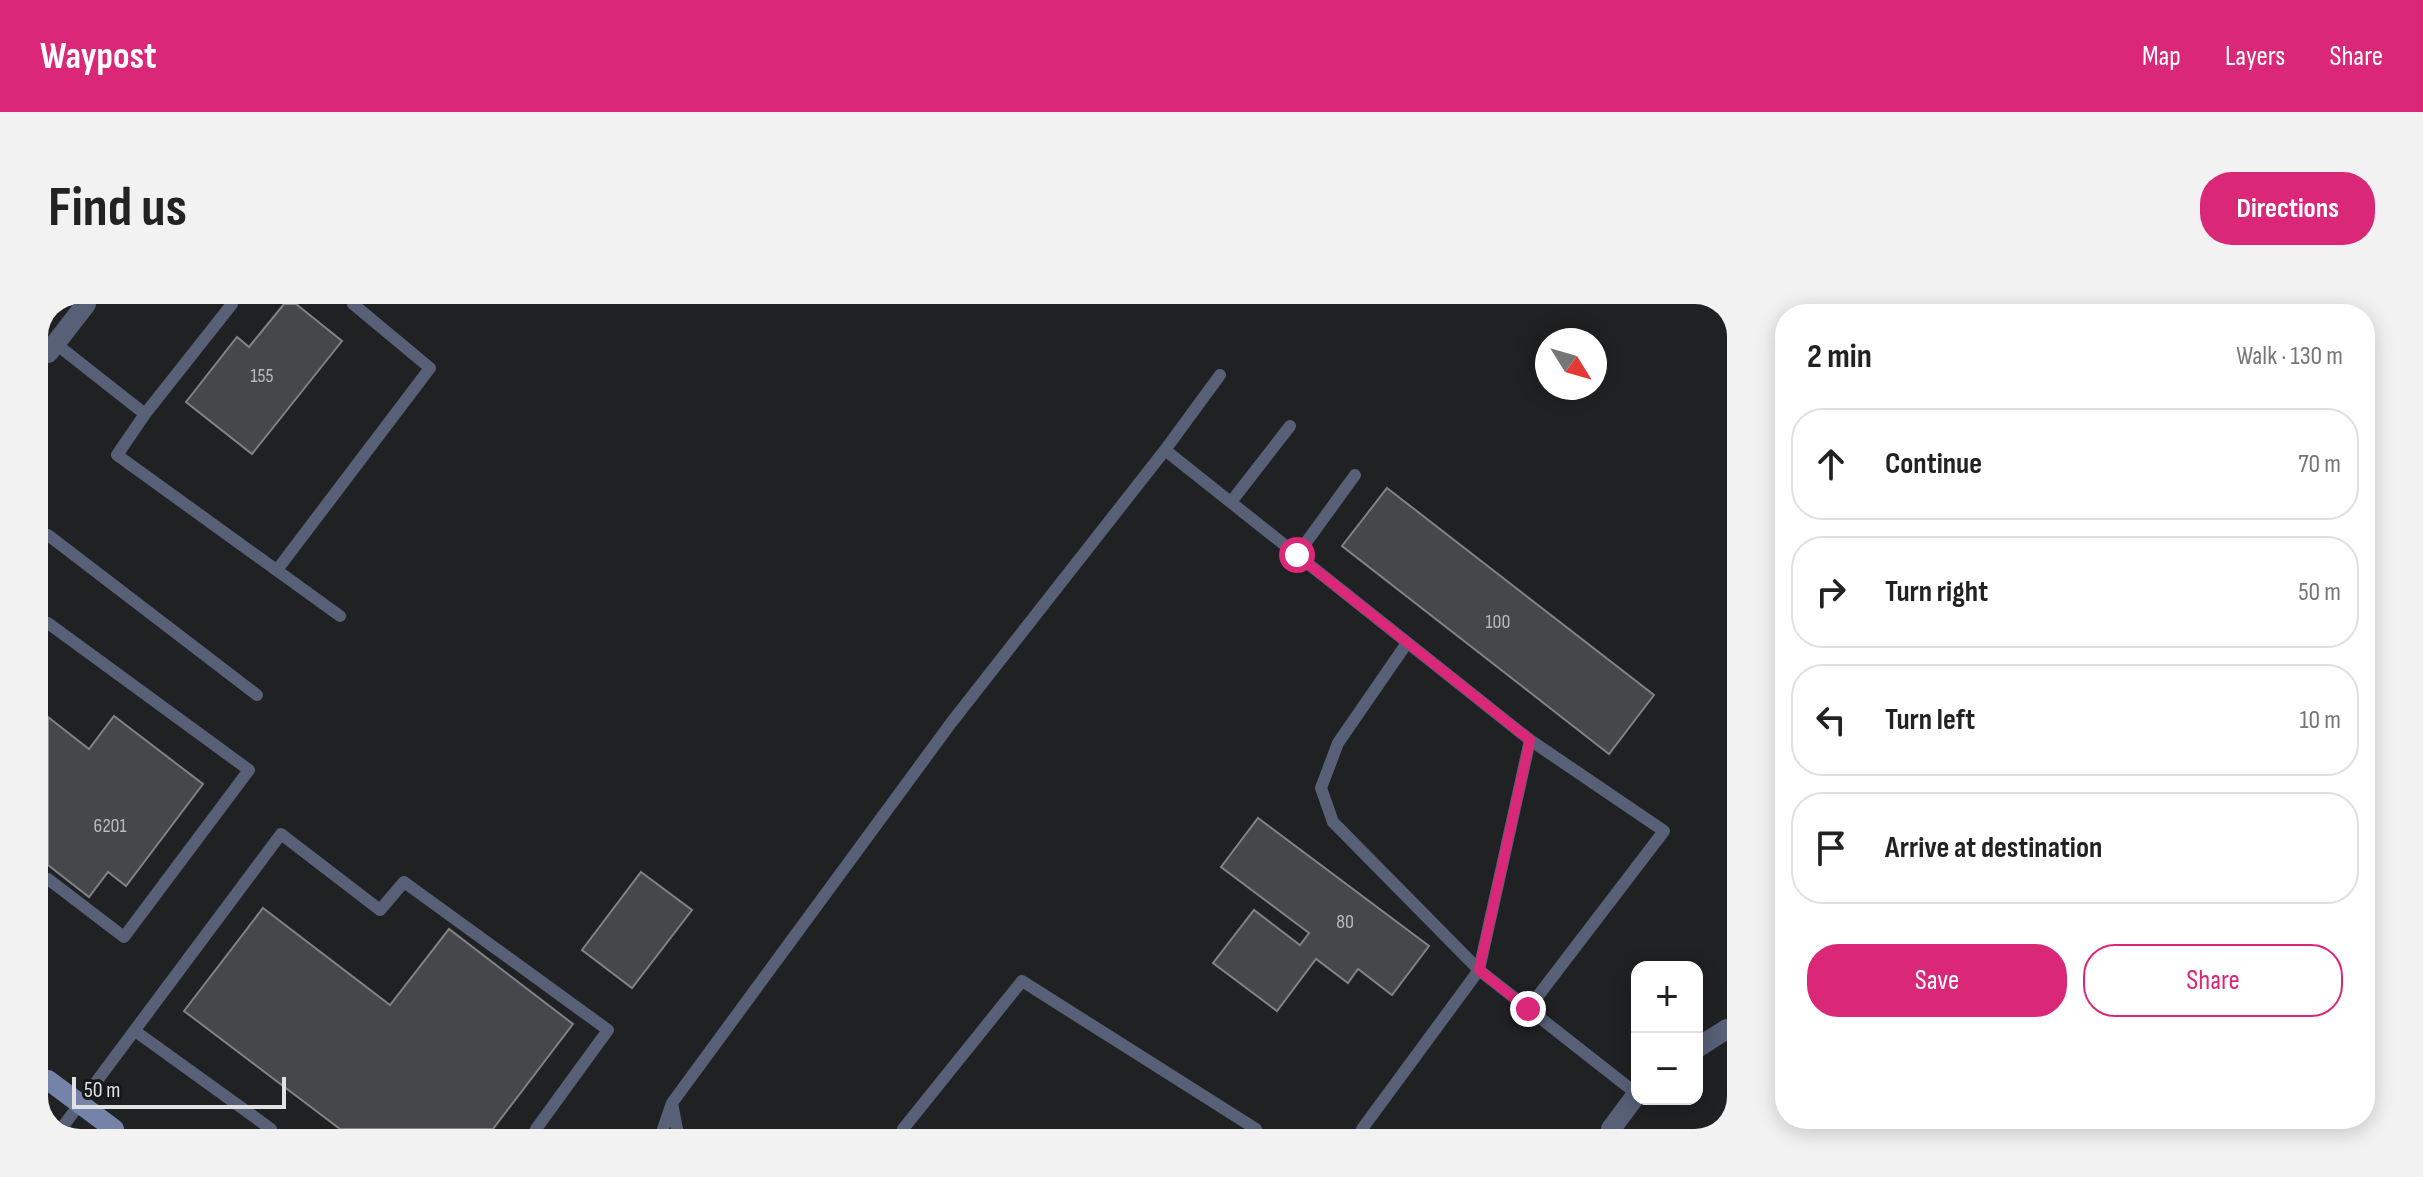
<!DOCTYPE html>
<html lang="en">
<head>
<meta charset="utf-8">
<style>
	body { margin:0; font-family:"Sofia Sans Condensed",sans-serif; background:#f2f2f2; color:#222 }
	.controls { position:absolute; right:24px; bottom:24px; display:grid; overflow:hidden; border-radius:16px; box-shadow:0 4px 20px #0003 }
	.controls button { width:72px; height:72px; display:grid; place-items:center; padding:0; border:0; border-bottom:2px solid #e0e0e0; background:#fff; color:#222; font:40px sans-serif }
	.compass { position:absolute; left:1487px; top:24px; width:72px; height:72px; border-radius:50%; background:#fff; box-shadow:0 4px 20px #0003; rotate:127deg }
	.scale { position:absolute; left:24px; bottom:20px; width:214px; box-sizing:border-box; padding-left:8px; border:4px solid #e0e1e3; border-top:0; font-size:22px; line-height:28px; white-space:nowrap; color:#e0e1e3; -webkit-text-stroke:6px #16171a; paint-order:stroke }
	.stop { position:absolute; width:24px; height:24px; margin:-18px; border:6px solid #db2777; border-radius:50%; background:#fff }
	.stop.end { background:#db2777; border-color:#fff; box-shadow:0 2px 8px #0008 }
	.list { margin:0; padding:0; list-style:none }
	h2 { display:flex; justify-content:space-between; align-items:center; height:104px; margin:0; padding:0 32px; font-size:34px }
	h2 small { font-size:26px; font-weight:400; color:#767676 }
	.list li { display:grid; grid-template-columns:52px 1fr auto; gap:24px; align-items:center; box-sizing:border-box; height:112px; margin:0 16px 16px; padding:0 16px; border:2px solid #e0e0e0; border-radius:32px }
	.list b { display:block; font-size:30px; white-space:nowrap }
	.list em { font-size:26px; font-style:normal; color:#767676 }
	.actions { display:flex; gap:16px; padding:24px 32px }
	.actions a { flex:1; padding:18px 0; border:2px solid #db2777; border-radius:32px; text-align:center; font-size:28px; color:#db2777 }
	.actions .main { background:#db2777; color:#fff }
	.icon { flex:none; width:44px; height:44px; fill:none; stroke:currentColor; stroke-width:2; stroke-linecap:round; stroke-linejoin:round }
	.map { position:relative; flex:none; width:1679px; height:825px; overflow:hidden; border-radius:32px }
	header { display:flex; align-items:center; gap:48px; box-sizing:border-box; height:112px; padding:0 40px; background:#db2777; color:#fff }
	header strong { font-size:38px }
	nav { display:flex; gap:44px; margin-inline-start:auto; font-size:28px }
	.intro { display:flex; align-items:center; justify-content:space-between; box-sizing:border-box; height:192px; padding:0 48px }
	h1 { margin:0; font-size:56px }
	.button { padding:20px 36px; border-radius:32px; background:#db2777; color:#fff; font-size:28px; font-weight:700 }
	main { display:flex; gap:48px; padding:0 48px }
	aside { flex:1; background:#fff; border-radius:32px; box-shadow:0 4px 20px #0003 }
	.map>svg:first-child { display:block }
	.building { fill:#46474a; stroke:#818285; stroke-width:2 }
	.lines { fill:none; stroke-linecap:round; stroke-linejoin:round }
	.service { stroke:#576077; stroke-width:12 }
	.minor { stroke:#576077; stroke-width:20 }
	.tertiary { stroke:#576077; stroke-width:20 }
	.secondary { stroke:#7583a9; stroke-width:20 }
	.route { stroke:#db2777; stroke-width:10 }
	.labels { text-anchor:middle; stroke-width:7; stroke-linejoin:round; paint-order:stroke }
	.number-label { font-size:20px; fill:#bababd }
</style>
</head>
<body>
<header>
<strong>Waypost</strong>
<nav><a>Map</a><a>Layers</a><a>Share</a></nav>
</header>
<div class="intro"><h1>Find us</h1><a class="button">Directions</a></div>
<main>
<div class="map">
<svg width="1679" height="825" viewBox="0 0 1679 825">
	<rect width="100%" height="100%" fill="#202123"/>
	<path class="building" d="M236 0H248L294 37 204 150 138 98 189 33 201 43Z
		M1339 184 1606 391 1561 450 1294 242Z
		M66 412 155 480 78 582 60 568 41 593 0 561V413L41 445Z
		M1210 514 1381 642 1344 691 1310 665 1300 679 1268 655 1229 707 1165 659 1206 606 1252 641 1261 629 1173 563Z
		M593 568 644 606 584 684 534 646Z
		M215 604 342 701 401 625 525 720 445 825H292L136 707Z"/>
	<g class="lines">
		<path class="service" d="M8 40 97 110 69 151 292 312
			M1172 71 1117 146 1482 436
			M97 110 184 0
			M1183 198 1242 122
			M0 231 209 391
			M1249 251 1307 171
			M229 266 382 64 305 0
			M0 319 201 466 76 633 0 575
			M1480 705 1616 527 1482 436 1431 666 1589 790
			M87 727 223 825
			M13 825 233 530 332 606 356 578 560 726 488 825
			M615 825 624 799
			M629 825 624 799 903 419 1117 146
			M855 825 974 677 1208 825
			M1314 825 1431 666 1285 518 1273 484 1290 439 1359 339"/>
		<path class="minor" d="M1649 744 1679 725
			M1563 825 1589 790"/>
		<path class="tertiary" d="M0 49 38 0"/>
		<path class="secondary" d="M0 776 66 825"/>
	</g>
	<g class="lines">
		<path class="route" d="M1249 251 1482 436 1431 666 1480 705"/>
	</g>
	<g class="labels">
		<g class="number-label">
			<text x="214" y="78">155</text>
			<text x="1450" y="324">100</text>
			<text x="62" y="528">6201</text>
			<text x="1297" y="624">80</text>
		</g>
	</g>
</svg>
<div class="controls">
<button>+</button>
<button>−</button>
</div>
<svg class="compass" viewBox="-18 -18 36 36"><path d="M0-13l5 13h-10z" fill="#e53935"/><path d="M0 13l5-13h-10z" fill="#767676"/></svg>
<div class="scale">50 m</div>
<div class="stop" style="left:1249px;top:251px"></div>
<div class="stop end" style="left:1480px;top:705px"></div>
</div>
<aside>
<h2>2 min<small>Walk · 130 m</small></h2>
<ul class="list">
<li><svg class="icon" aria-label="ahead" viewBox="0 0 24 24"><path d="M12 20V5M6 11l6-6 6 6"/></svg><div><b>Continue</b></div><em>70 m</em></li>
<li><svg class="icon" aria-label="right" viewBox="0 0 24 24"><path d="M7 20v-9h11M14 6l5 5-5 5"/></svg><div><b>Turn right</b></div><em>50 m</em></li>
<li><svg class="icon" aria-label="left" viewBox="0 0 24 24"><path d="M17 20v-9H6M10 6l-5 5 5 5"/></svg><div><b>Turn left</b></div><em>10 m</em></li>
<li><svg class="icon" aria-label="arrive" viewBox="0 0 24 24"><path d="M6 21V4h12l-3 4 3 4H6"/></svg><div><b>Arrive at destination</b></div></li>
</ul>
<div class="actions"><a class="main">Save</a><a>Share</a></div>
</aside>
</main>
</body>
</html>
